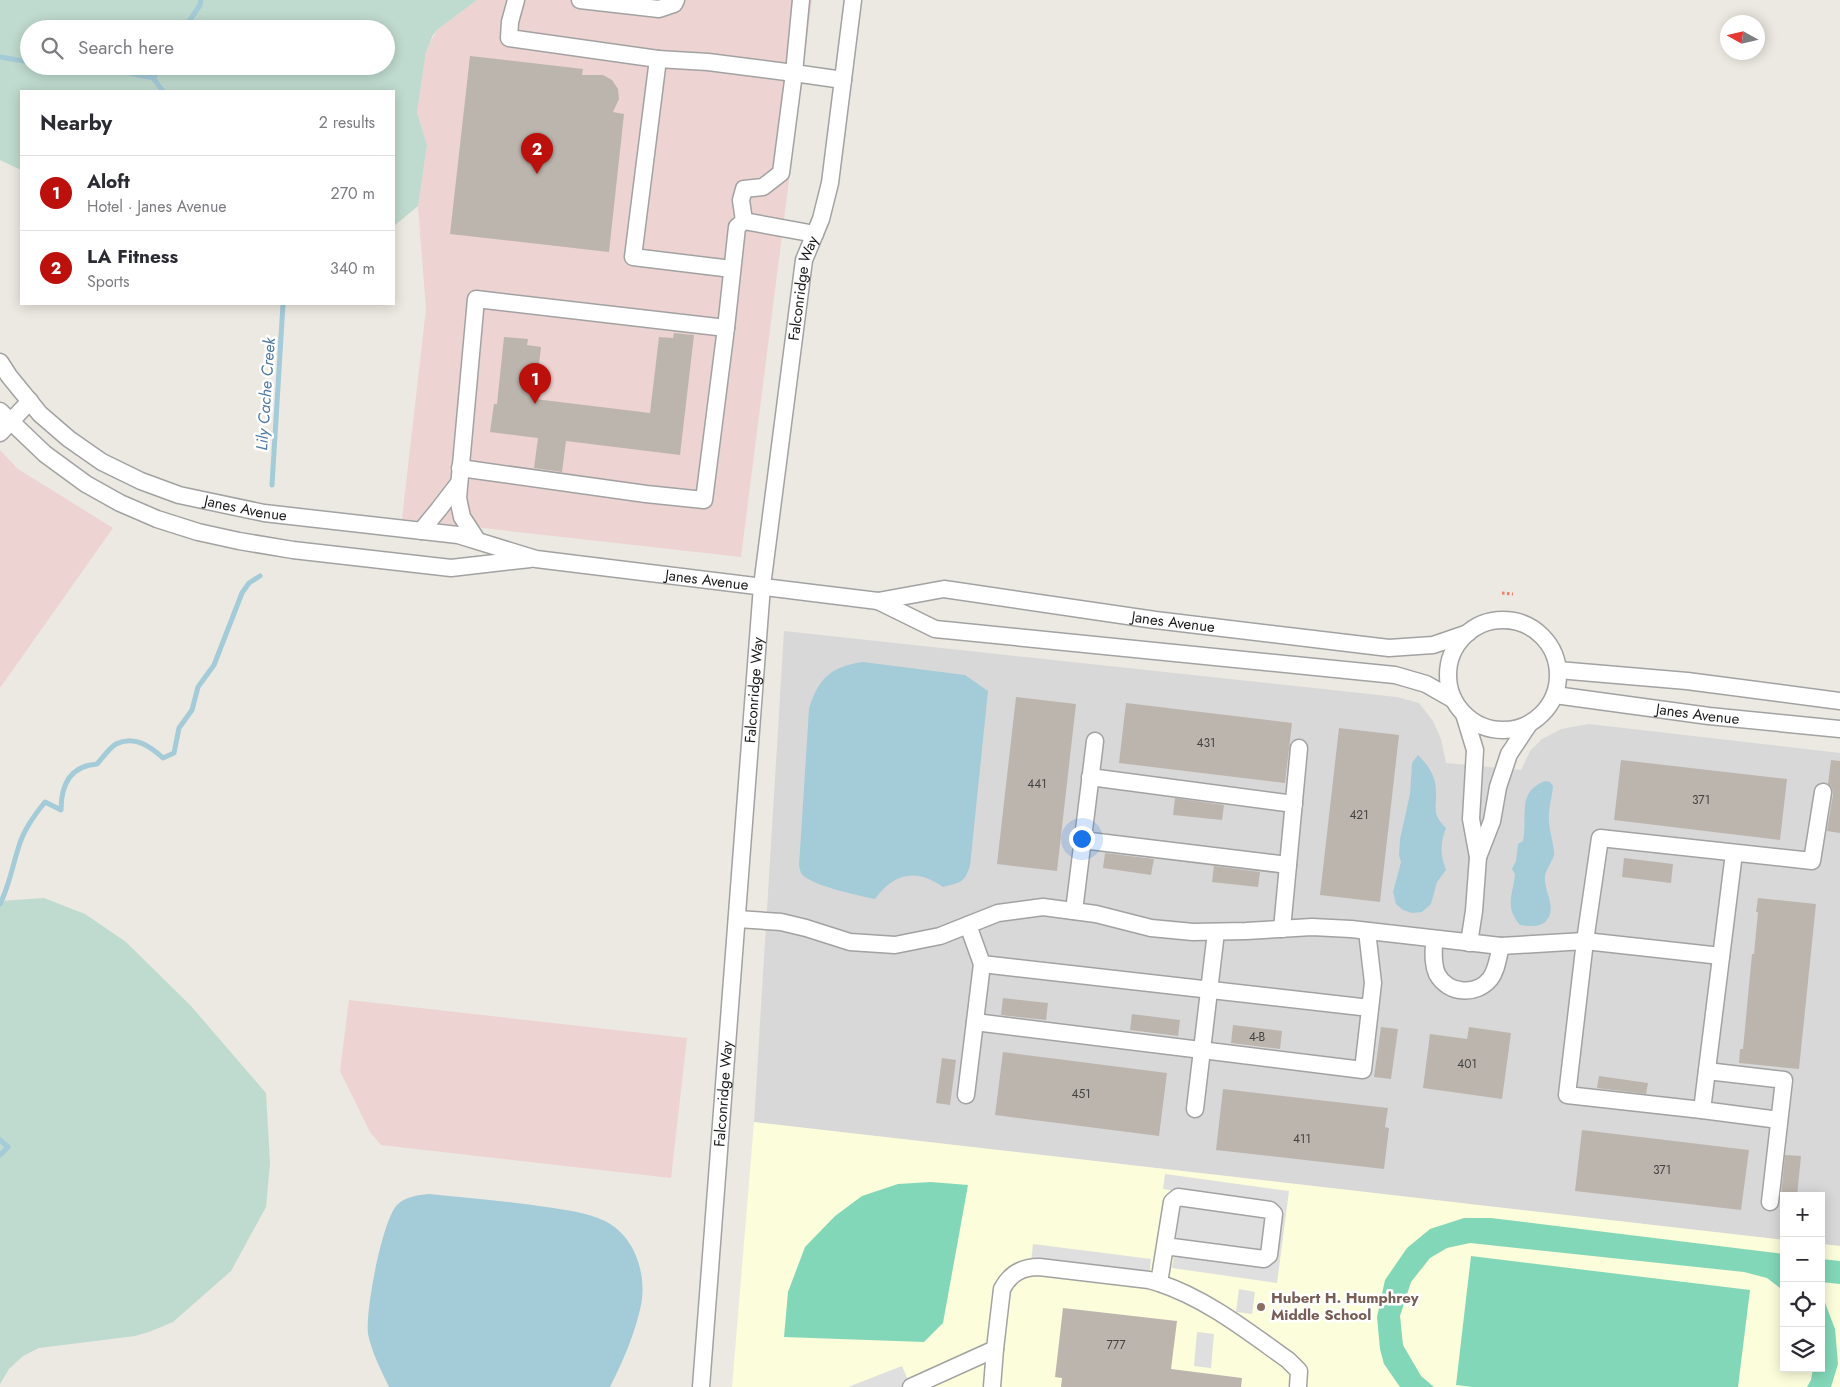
<!DOCTYPE html>
<html lang="en">
<head>
<meta charset="utf-8">
<style>
	body { margin:0; font-family:Jost,sans-serif; background:#f7f7f7; color:#2b2b33 }
	.controls { position:absolute; right:15px; bottom:15px; display:grid; overflow:hidden; border-radius:0px; box-shadow:0 2px 12px #0003 }
	.controls button { width:45px; height:45px; display:grid; place-items:center; padding:0; border:0; border-bottom:1px solid #e1e1e2; background:#fff; color:#2b2b33; font:25px sans-serif }
	.compass { position:absolute; left:1720px; top:15px; width:45px; height:45px; border-radius:50%; background:#fff; box-shadow:0 2px 12px #0003; rotate:278deg }
	.you { position:absolute; left:1081px; top:838px; width:18px; height:18px; margin:-12px; border:4px solid #fff; border-radius:50%; background:#1a73e8; box-shadow:0 0 0 8px #1a73e833 }
	.badge { display:grid; place-items:center; width:32px; height:32px; border-radius:50%; background:#bb100c; color:#fff; font-size:16px; font-weight:700 }
	.pin { position:absolute; translate:-50% -41px; filter:drop-shadow(0 1px 2px #0008) }
	.pin::after { content:''; position:absolute; top:26px; width:18px; height:15px; background:inherit; clip-path:polygon(0 0,100% 0,50% 100%) }
	.list { margin:0; padding:0; list-style:none }
	h2 { display:flex; justify-content:space-between; align-items:center; height:65px; margin:0; padding:0 20px; font-size:21px }
	h2 small { font-size:16px; font-weight:400; color:#7c7c81 }
	.list li { display:grid; grid-template-columns:32px 1fr auto; gap:15px; align-items:center; box-sizing:border-box; height:75px; padding:0 20px; border-top:1px solid #e1e1e2 }
	.list b { display:block; font-size:19px; white-space:nowrap }
	.list p { margin:0; font-size:16px; white-space:nowrap; color:#7c7c81 }
	.list em { font-size:16px; font-style:normal; color:#7c7c81 }
	.icon { flex:none; width:28px; height:28px; fill:none; stroke:currentColor; stroke-width:2; stroke-linecap:round; stroke-linejoin:round }
	.map { position:relative; flex:none; width:1840px; height:1387px; overflow:hidden }
	.search { position:absolute; background:#fff; box-shadow:0 2px 12px #0003; left:20px; top:20px; width:375px; height:55px; display:flex; align-items:center; gap:12px; box-sizing:border-box; padding:0 18px; border-radius:28px; color:#7c7c81; font-size:19px }
	.panel { position:absolute; background:#fff; box-shadow:0 2px 12px #0003; left:20px; top:90px; width:375px; height:215px; border-radius:0px }
	.map>svg:first-child { display:block }
	.residential { fill:#d9d8d8 }
	.commercial { fill:#edd3d1 }
	.education { fill:#fcfdda }
	.wetland { fill:#bfdace; fill-rule:evenodd }
	.pitch { fill:#83d7b9 }
	.parking { fill:#dfdfdf }
	.water { fill:#a4cbd8 }
	.lines { fill:none; stroke-linecap:round; stroke-linejoin:round }
	.stream { stroke:#a4cbd8; stroke-width:5 }
	.building { fill:#bcb5ae }
	.minor-casing { stroke:#a2a2a2; stroke-width:19 }
	.path { stroke:#f07f6e; stroke-width:3; stroke-dasharray:2.5 2.5; stroke-linecap:butt }
	.minor { stroke:#fff; stroke-width:16 }
	.education-dot { fill:#8d6e63; stroke:#fff; stroke-width:2 }
	.labels { text-anchor:middle; stroke-width:5; stroke-linejoin:round; paint-order:stroke }
	.number-label { font-size:12px; fill:#434240 }
	.street-label { font-size:15px; fill:#1b1b1b; stroke:#fff }
	.education-label { font-size:15px; font-weight:bold; fill:#785e54; stroke:#fff; text-anchor:start }
	.water-label { font-size:16px; font-style:italic; fill:#4f78a4; stroke:#fff }
</style>
</head>
<body>
<div class="map">
<svg width="1840" height="1387" viewBox="0 0 1840 1387">
	<rect width="100%" height="100%" fill="#ece9e2"/>
	<path class="residential" d="M784 631 1397 697 1419 703 1433 721 1441 739 1446 763 1521 770 1530 751 1542 739 1561 729 1589 724 1840 753V1246L1821 1244V1196H1784V1240L754 1122Z"/>
	<path class="commercial" d="M477 0H812L741 557 402 519 426 309 418 206 427 145 417 112 426 52 430 43 437 30Z
		M0 450 18 469 113 528 0 688Z
		M349 1000 687 1038 671 1178 381 1145 370 1132 340 1071Z"/>
	<path class="education" d="M754 1122 1784 1240V1368H1821V1244L1840 1246V1387H732Z"/>
	<path class="wetland" d="M0 0H477L437 30 433 35 426 52 417 112 427 145 418 206 394 226V91H21V170L0 160ZM29 29H386V66H29Z
		M44 898 85 914 126 942 191 1006 266 1093 270 1163 266 1207 231 1271 173 1322 149 1332 135 1336 39 1348 23 1356 9 1369 0 1384V901Z"/>
	<path class="pitch" d="M931 1182 968 1185 943 1323 924 1342 784 1337 788 1292 805 1247 835 1216 862 1196 898 1184Z
		M1464 1218H1491L1784 1254V1291L1767 1278 1744 1272 1470 1243 1447 1248 1430 1258 1411 1282 1400 1316 1403 1345 1421 1376 1434 1387H1400L1384 1364 1380 1349 1377 1317 1385 1280 1407 1248 1430 1229Z
		M1471 1256 1750 1290 1738 1387H1472L1456 1385Z
		M1821 1259 1840 1261V1284L1821 1282Z
		M1821 1296 1824 1300 1835 1329 1838 1364 1831 1387H1807L1811 1380 1813 1368H1821Z"/>
	<path class="parking" d="M1165 1174 1289 1191 1277 1283 1172 1268 1182 1192 1163 1189Z
		M1033 1244 1151 1259 1149 1277 1031 1262Z
		M1239 1289 1255 1292 1252 1314 1236 1312Z
		M1197 1332 1214 1334 1211 1368 1194 1366Z
		M902 1366 911 1387H848Z"/>
	<path class="water" d="M863 662 965 675 988 691 970 866C964 884 960 882 943 887 916 868 894 873 875 899 860 896 808 885 801 873 800 871 800 868 799 866L809 709C818 678 832 666 863 662Z
		M1418 755C1428 765 1436 776 1436 791 1437 809 1431 813 1446 828 1440 843 1440 854 1446 870L1437 882 1431 904 1422 912 1412 913 1403 910 1396 904 1393 892 1401 862 1399 855 1400 839 1410 794 1412 763Z
		M1545 781 1550 782 1553 786C1552 798 1548 809 1549 821 1549 829 1555 850 1554 855 1552 862 1546 869 1545 876 1543 890 1558 908 1546 921 1539 928 1529 926 1520 925 1504 906 1513 896 1515 874L1512 869 1516 861 1518 844 1523 841C1528 816 1516 792 1545 781Z
		M429 1194C468 1198 507 1201 546 1207 566 1210 586 1212 605 1221 635 1236 647 1274 641 1305 635 1334 623 1361 610 1387H389C381 1370 372 1353 368 1334 365 1312 382 1221 397 1205 405 1197 417 1195 429 1194Z"/>
	<g class="lines">
		<path class="stream" d="M184 29 200 5 201 0
			M0 57 29 62
			M63 66H71
			M97 66 153 78 163 91
			M153 78 161 66
			M272 485 283 304
			M0 904C9 886 12 868 18 849 23 831 33 817 45 802L61 810C61 785 70 766 97 764 102 759 109 748 116 744 134 735 150 746 163 758L174 753 179 728 192 710 198 687 214 665 242 593 249 583 260 576
			M0 1140 8 1147 0 1155"/>
	</g>
	<path class="building" d="M470 56 583 69 582 75H603L612 80 618 89 619 99 613 112 624 114 609 252 450 234Z
		M674 333 694 335 680 455 566 441 562 472 534 468 538 438 490 432 494 404H497L504 337 528 339 527 345 541 347 535 399 650 413 659 337 673 338Z
		M1016 697 1076 704 1057 871 997 864Z
		M1126 703 1292 723 1285 783 1119 763Z
		M1339 728 1399 735 1380 902 1320 895Z
		M1621 760 1787 779 1780 840 1614 820Z
		M1831 760 1840 761V833L1827 831 1833 794 1832 788 1828 784Z
		M1175 798 1224 805 1222 820 1173 815Z
		M1105 853 1154 859 1151 875 1103 868Z
		M1624 858 1673 864 1671 883 1622 877Z
		M1214 866 1260 872 1258 887 1212 882Z
		M1758 898 1816 904 1799 1069 1739 1063 1740 1049H1743L1752 954H1754L1758 912H1756Z
		M1003 998 1048 1003 1046 1020 1001 1015Z
		M1132 1014 1180 1020 1178 1036 1130 1030Z
		M1233 1025 1282 1031 1280 1049 1231 1043Z
		M1381 1027 1398 1029 1391 1079 1374 1077Z
		M1469 1027 1511 1033 1502 1099 1423 1088 1430 1034 1467 1039Z
		M1003 1052 1167 1073 1159 1136 995 1115Z
		M942 1058 956 1060 950 1105 936 1103Z
		M1599 1076 1648 1083 1646 1094 1597 1088Z
		M1223 1089 1388 1108 1385 1127 1389 1128 1384 1169 1216 1150Z
		M1582 1130 1749 1150 1741 1210 1575 1191Z
		M1785 1155 1801 1156 1797 1196H1781Z
		M1063 1308 1177 1321 1171 1369 1242 1378 1241 1387H1061L1062 1378 1055 1377Z"/>
	<g class="lines">
		<g class="minor-casing">
			<g id="minor">
				<path d="M516 0 510 22 509 38 658 59 633 257 732 269"/>
				<path d="M580 0 659 9 674 4 676 0"/>
				<path d="M658 59 708 62 794 73 801 0"/>
				<path d="M744 221 741 200 744 189 763 187 781 173 794 73 843 80"/>
				<path id="s1" d="M0 362 9 376 40 414 69 439 102 462 141 481 179 495 264 513 458 535 536 559 878 601 944 589 1155 620 1389 648 1433 645 1468 633"/>
				<path d="M0 411 45 454 86 484 120 503 157 519 198 532 239 541 293 550 451 568 530 559"/>
				<path d="M0 433 30 401"/>
				<path d="M460 468 646 494 704 500 726 328"/>
				<path d="M421 531 439 509 459 483"/>
				<path d="M477 540 462 517 458 498 476 299 726 328 737 227 744 221 815 234"/>
				<path d="M878 601 935 629 1395 675 1426 684 1454 700"/>
				<circle cx="1503" cy="675" r="55"/>
				<path d="M1558 670 1687 681 1840 701"/>
				<path id="s2" d="M1555 695 1709 716 1840 729"/>
				<path d="M1464 714 1475 750 1471 819 1478 857 1474 911 1469 943"/>
				<path d="M1090 777 1294 804"/>
				<path d="M1082 840 1288 865"/>
				<path d="M1734 853 1702 1110 1567 1095 1585 941 1600 838 1812 861 1823 792"/>
				<path d="M1478 857 1492 821 1498 787 1509 754 1529 724"/>
				<path d="M1074 911 1095 741"/>
				<path d="M737 919 781 922 806 928 850 942 895 945 940 936 998 913 1043 907 1096 914 1151 928 1193 932 1246 931 1312 927 1351 929 1501 946 1585 941 1721 956"/>
				<path d="M1282 929 1299 748"/>
				<path d="M1434 939C1434 950 1432 963 1437 974 1448 994 1476 996 1490 979 1497 970 1498 957 1501 946"/>
				<path d="M982 964 1370 1008"/>
				<path d="M975 1022 1363 1070 1373 983 1367 931"/>
				<path d="M1707 1071 1784 1080 1770 1202"/>
				<path d="M966 1095 982 964 968 925"/>
				<path d="M1195 1109 1216 932"/>
				<path d="M1702 1110 1779 1120"/>
				<path d="M1159 1283C1207 1299 1247 1331 1288 1360L1299 1371 1298 1387"/>
				<path id="s3" d="M701 1387 762 586 804 260 821 219 830 183 853 0"/>
				<path d="M911 1387 995 1349 1002 1289C1010 1274 1021 1267 1039 1267L1149 1280 1159 1283 1172 1202 1178 1197 1270 1210 1274 1214 1269 1255 1264 1259 1165 1246"/>
				<path d="M992 1387 995 1349"/>
			</g>
		</g>
		<path class="path" d="M1502 593 1513 594"/>
		<use href="#minor" class="minor"/>
	</g>
	<circle class="education-dot" cx="1261" cy="1307" r="5"/>
	<g class="labels">
		<g class="number-label">
			<text x="1206" y="747">431</text>
			<text x="1037" y="788">441</text>
			<text x="1701" y="804">371</text>
			<text x="1359" y="819">421</text>
			<text x="1257" y="1041">4-B</text>
			<text x="1467" y="1068">401</text>
			<text x="1081" y="1098">451</text>
			<text x="1302" y="1143">411</text>
			<text x="1662" y="1174">371</text>
			<text x="1116" y="1349">777</text>
		</g>
		<g class="street-label">
			<text dy="5" stroke="none"><textPath href="#s3" startOffset="1104">Falconridge Way</textPath></text>
			<text dy="5" stroke="none"><textPath href="#s1" startOffset="296">Janes Avenue</textPath></text>
			<text dy="5" stroke="none"><textPath href="#s1" startOffset="764">Janes Avenue</textPath></text>
			<text dy="5" stroke="none"><textPath href="#s1" startOffset="1235">Janes Avenue</textPath></text>
			<text dy="5" stroke="none"><textPath href="#s3" startOffset="699">Falconridge Way</textPath></text>
			<text dy="5" stroke="none"><textPath href="#s2" startOffset="144">Janes Avenue</textPath></text>
			<text dy="5" stroke="none"><textPath href="#s3" startOffset="294">Falconridge Way</textPath></text>
		</g>
		<g class="education-label">
			<text x="1271" y="1303">Hubert H. Humphrey<tspan x="1271" dy="17">Middle School</tspan></text>
		</g>
		<g class="water-label">
			<text transform="translate(265 394) rotate(-86)" y="6">Lily Cache Creek</text>
		</g>
	</g>
</svg>
<div class="controls">
<button>+</button>
<button>−</button>
<button><svg class="icon" aria-label="locate" viewBox="0 0 24 24"><circle cx="12" cy="12" r="6"/><path d="M12 2v4M12 18v4M2 12h4M18 12h4"/></svg></button>
<button><svg class="icon" aria-label="layers" viewBox="0 0 24 24"><path d="M12 4l9 5-9 5-9-5zM3 14l9 5 9-5"/></svg></button>
</div>
<svg class="compass" viewBox="-18 -18 36 36"><path d="M0-13l5 13h-10z" fill="#e53935"/><path d="M0 13l5-13h-10z" fill="#7c7c81"/></svg>
<div class="you"></div>
<div class="pin badge" style="left:535px;top:404px">1</div>
<div class="pin badge" style="left:537px;top:174px">2</div>
<div class="search"><svg class="icon" aria-label="search" viewBox="0 0 24 24"><circle cx="10" cy="10" r="6"/><path d="M15 15l6 6"/></svg>Search here</div>
<section class="panel">
<h2>Nearby<small>2 results</small></h2>
<ul class="list">
<li><span class="badge">1</span><div><b>Aloft</b><p>Hotel · Janes Avenue</p></div><em>270 m</em></li>
<li><span class="badge">2</span><div><b>LA Fitness</b><p>Sports</p></div><em>340 m</em></li>
</ul>
</section>
</div>
</body>
</html>
